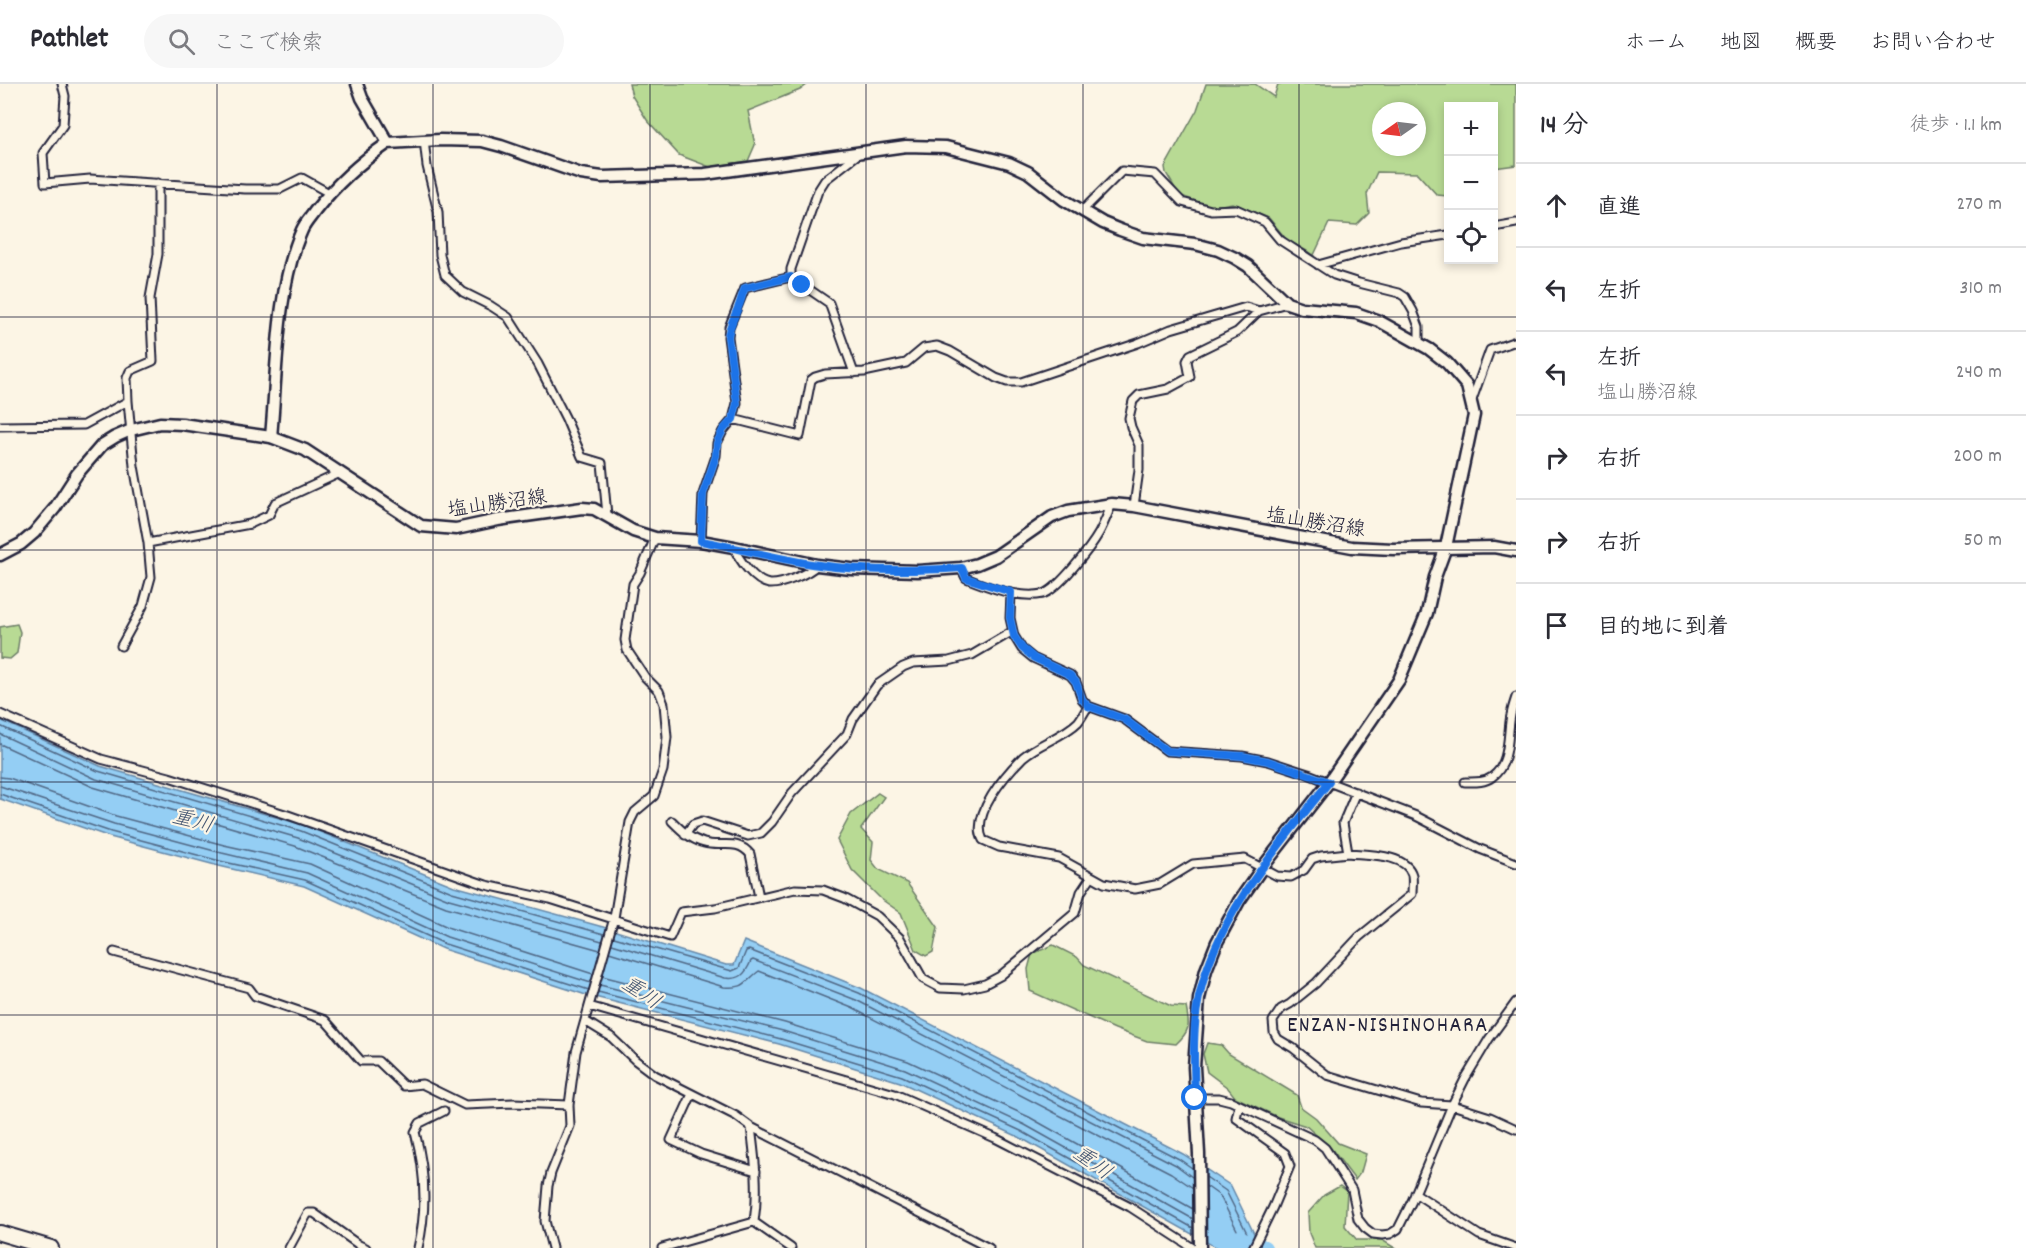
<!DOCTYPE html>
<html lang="ja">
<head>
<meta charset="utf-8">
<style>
	body { margin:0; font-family:Dekko,"Klee One",sans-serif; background:#f7f7f7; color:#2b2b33 }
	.controls { position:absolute; right:18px; top:18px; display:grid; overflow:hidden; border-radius:0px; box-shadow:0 3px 9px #0003 }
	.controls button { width:54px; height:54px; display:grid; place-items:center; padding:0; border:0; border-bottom:2px solid #e1e1e2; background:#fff; color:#2b2b33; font:30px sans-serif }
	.compass { position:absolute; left:1372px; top:18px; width:54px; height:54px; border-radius:50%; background:#fff; box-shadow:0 3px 9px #0003; rotate:256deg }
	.stop { position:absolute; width:18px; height:18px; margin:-14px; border:4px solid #1a73e8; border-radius:50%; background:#fff }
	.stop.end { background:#1a73e8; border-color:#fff; box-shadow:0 2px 6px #0008 }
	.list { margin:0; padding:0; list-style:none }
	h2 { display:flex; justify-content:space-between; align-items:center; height:78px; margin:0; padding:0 24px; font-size:26px }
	h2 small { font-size:20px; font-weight:400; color:#7c7c81 }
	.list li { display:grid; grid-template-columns:39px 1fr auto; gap:18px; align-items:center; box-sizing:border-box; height:84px; padding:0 24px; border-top:2px solid #e1e1e2 }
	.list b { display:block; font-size:22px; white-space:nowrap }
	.list p { margin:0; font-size:20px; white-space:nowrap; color:#7c7c81 }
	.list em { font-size:20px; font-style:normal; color:#7c7c81 }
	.icon { flex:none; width:33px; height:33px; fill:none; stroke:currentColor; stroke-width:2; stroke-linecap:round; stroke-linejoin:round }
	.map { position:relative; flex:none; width:1516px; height:1164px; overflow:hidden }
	header { display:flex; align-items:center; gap:36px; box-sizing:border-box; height:84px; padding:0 30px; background:#fff; border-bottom:2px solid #e1e1e2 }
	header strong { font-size:28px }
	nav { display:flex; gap:33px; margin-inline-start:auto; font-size:21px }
	.search { width:420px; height:54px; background:#f7f7f7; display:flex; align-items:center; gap:15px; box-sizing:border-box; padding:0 21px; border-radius:33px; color:#7c7c81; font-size:22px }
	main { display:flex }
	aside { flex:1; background:#fff }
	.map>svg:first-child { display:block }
	.green { fill:#b8da94; stroke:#6d7e68; stroke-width:1.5; fill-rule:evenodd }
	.water { fill:#94cef4; stroke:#6689aa; stroke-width:1.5 }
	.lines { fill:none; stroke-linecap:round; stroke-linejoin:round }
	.shore { stroke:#506785; stroke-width:1.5 }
	.river { stroke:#94cef4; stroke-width:16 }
	.street-casing { stroke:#22223b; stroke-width:11 }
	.secondary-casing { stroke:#22223b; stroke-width:15 }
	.primary-casing { stroke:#22223b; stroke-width:15 }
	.highway-casing { stroke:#22223b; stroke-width:18 }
	.street { stroke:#fcf5e5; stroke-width:7 }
	.secondary { stroke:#fcf5e5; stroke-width:10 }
	.primary { stroke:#fcf5e5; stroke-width:10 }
	.highway { stroke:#fcf5e5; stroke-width:14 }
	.route { stroke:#1a73e8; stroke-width:8 }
	.grid { fill:none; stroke:#22223b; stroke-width:1.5; stroke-opacity:0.55 }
	.labels { text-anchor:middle; stroke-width:4.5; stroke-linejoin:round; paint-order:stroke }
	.street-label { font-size:20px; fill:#22223b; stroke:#fcf5e5 }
	.water-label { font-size:21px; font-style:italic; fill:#445672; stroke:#fcf5e5 }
	.quarter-label { font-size:22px; letter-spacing:1.5px; fill:#22223b; stroke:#fcf5e5 }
</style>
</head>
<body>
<header>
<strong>Pathlet</strong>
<div class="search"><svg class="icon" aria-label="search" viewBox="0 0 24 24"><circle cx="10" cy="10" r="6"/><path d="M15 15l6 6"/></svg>ここで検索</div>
<nav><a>ホーム</a><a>地図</a><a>概要</a><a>お問い合わせ</a></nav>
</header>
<main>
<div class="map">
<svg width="1516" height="1164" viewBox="0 0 1516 1164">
	<rect width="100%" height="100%" fill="#fcf5e5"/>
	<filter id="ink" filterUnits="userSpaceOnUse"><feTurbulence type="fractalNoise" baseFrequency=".0167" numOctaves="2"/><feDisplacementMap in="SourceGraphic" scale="12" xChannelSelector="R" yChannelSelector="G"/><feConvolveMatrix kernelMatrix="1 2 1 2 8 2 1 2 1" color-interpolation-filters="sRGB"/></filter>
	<g filter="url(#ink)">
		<path class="green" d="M629 0H808L800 6 748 27 755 61 748 77 710 83 679 71 647 36 632 12Z
			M1206 0H1255L1274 13 1278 0H1516V81L1494 84V22H1448V112L1437 111 1417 89 1377 88 1367 110 1369 129 1357 141 1329 139 1314 171 1287 156 1269 134 1232 119 1211 123 1179 111 1166 89 1165 83 1197 26ZM1381 27H1417V63H1381Z
			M17 540 20 548 17 569 10 575 0 574V543Z
			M878 709 884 713 861 745 873 758 871 776 878 785 907 799 938 843 933 868 926 872 916 866 901 829 881 815 852 786 837 756 851 730Z
			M1053 861 1077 873 1084 881 1171 922 1186 923C1190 942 1190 947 1176 960L1147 957 1115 945 1030 907 1028 885 1032 870Z
			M1207 959 1221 961 1229 970 1297 1011 1301 1023 1316 1034 1338 1059 1366 1070 1361 1088 1355 1096 1331 1064 1306 1042 1278 1033 1235 1013 1228 1004 1207 988 1203 970Z
			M1340 1102 1347 1107 1345 1142 1357 1156H1382L1395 1164H1315L1309 1149 1308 1129 1324 1111Z"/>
		<path class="water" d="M0 636 100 682 303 741 454 802 603 843 726 881H734L744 857 861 904 1183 1070 1231 1102 1261 1164H1217L1019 1053 900 998 779 960 583 910 443 865 304 802 219 782 110 753 0 715Z"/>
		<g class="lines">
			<path class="shore" d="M0 642 98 687 301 747 452 808 604 850
				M0 650 96 695 298 754 449 815 602 857
				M0 660 93 703 295 762 446 823 600 866
				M0 693 9 694 116 732 224 761 310 780 450 844 593 890
				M0 702 114 740 222 769 307 789 447 853 591 899
				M0 710 111 748 220 777 305 796 445 860 589 906
				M614 853 732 887 739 884 746 867 749 866 859 909 1179 1075 1192 1084
				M612 860 725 894C740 896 745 891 751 877L753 876 856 916 1176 1081 1192 1093
				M609 868 724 903C746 905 744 898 759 887L852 924 1171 1089 1193 1104
				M602 892 785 939 908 977 1029 1033 1193 1125
				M600 901 783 947 905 985 1025 1041 1193 1135
				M598 908 781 955 902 992 1021 1047 1193 1144
				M1206 1093 1226 1107 1251 1157
				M1206 1102 1220 1112 1246 1164"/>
			<path class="river" d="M1239 1154 1264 1164"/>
			<g class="street-casing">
				<path id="street" d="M62 0 65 12 63 41 43 69 45 99 90 95 245 105H280L302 94 329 109
					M424 56 427 82 438 128 440 171 445 191 463 208 491 222 508 233 538 280 566 335 582 373 602 379 607 431
					M1082 127 1122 87 1155 90 1182 118 1211 126 1236 125 1265 138 1280 156 1334 191 1359 199 1399 209 1405 213 1413 227 1419 243V259
					M1494 143 1516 139
					M1318 181 1401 158 1448 151
					M791 193V185L818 107 825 96 857 71
					M791 193 829 219 854 289
					M1472 316 1490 266 1516 257
					M128 317 127 294 130 287 153 277 150 214 158 170V99
					M733 335 800 352 811 296 815 293 825 290 864 288 906 279 924 264 937 262 950 267 996 294 1007 298H1021L1138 259 1171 245 1246 223 1259 227
					M0 342 84 341 128 317 134 382 148 459 151 493 143 522 121 562
					M1134 422 1139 386V361L1131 343 1129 334 1133 317 1139 311 1168 305 1190 293 1187 277 1190 271 1237 248 1259 227 1287 219
					M701 457 703 410 716 372 717 359 723 347 733 335 737 319 728 253 729 243 745 204 791 193
					M148 459 250 440 269 431 275 419 340 389
					M734 463C738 475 755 498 769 500 782 501 808 490 817 481
					M961 484 966 494C988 503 1019 515 1043 510 1058 506 1091 463 1099 449 1104 440 1108 429 1112 420
					M1011 509 1010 534 1014 552 1022 565 1033 574 1070 591 1076 598 1082 615 1088 622 1124 635 1167 667 1242 672 1268 677 1308 690 1416 732 1480 765 1516 779
					M1088 622C1085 627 1082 633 1078 638 1063 653 1039 659 1023 673 1006 690 970 731 983 756L999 763 1059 774 1104 799 1135 805 1160 800 1193 780 1245 775 1277 792 1291 793 1304 786 1312 775 1321 772 1348 769
					M0 630 101 675 169 693 288 731 486 801 550 815 670 853 681 828 715 824 795 805 823 806 844 814 877 832 900 854 923 895 940 904 964 905 985 900 1000 892 1075 829 1081 808 1091 793
					M1465 698C1474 698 1484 699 1492 693 1511 679 1507 651 1511 631 1512 625 1514 619 1516 613
					M1356 708 1343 739 1348 769C1366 771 1406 769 1412 791 1413 797 1412 804 1412 810L1359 853 1316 899 1290 920 1281 925 1273 937 1274 948 1278 955 1293 964 1327 991 1421 1019 1452 1021 1490 1033 1516 1045
					M672 737C682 747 690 755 704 759 721 764 737 754 750 770L759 813
					M685 751 693 740 702 737 748 752 761 749 772 738 792 709 847 650 853 635 877 601 903 583 913 579 949 577 972 571 1013 547
					M114 868 249 904 255 912 325 936 361 977H378L404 1002 422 1000 465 1021 513 1019 569 1021
					M589 922 895 1010 995 1054 1130 1123 1193 1164
					M585 937 611 953 635 976 655 991 736 1032 751 1043 989 1164
					M692 1010 671 1056 701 1070 756 1087
					M1195 1014H1219L1231 1017 1315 1056 1325 1064 1352 1106 1358 1135 1365 1144 1373 1150 1382 1151 1390 1150 1398 1145 1412 1117 1452 1021 1465 995 1489 955 1516 918
					M1239 1021 1236 1034 1285 1069 1290 1082 1273 1123 1253 1164
					M751 1043C755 1075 759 1106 754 1138
					M1415 1109 1479 1151 1516 1164
					M754 1138 791 1164
					M289 1164 308 1129H314L359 1161 366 1164
					M418 1164C427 1126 425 1085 415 1048L420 1039 444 1027
					M552 1164 545 1137 548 1102 551 1089 570 1042 569 1021 576 968 614 834 630 738 635 728 654 712 663 686 667 653 664 620 659 607 645 593 627 566 625 556 633 500 640 489 655 454
					M662 1164 754 1138"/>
			</g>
			<g class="secondary-casing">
				<path id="secondary" d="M357 0 362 14 388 59 440 56 482 57 501 62 581 90 602 93 705 90 906 62 946 63 1009 79 1028 88 1064 116 1103 139 1120 146 1143 154 1195 160 1218 166 1235 174 1248 182 1287 219 1302 224 1356 229 1379 237 1429 265 1447 279 1467 302 1474 331 1446 463 1435 493 1427 529 1399 596 1329 698 1262 784 1239 817 1217 858 1206 886 1199 915 1194 983 1199 1070 1200 1164
					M271 353C277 289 276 204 302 146 305 139 311 133 315 127 337 99 359 79 388 59"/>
			</g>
			<g class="primary-casing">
				<path id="primary" d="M0 471 21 460 34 449 55 424 77 390 102 361 115 353 131 346 160 339 182 340 271 353 305 366 421 442 456 445 498 436 582 424 594 425 633 447 655 454 701 457 734 463 817 481 851 485 918 487 961 484 977 480 996 472 1052 433 1068 427 1112 420 1134 422 1352 463 1393 465 1494 463 1516 467"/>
			</g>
			<g class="highway-casing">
				<path id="highway" d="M0 1149 51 1164"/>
			</g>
			<use href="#street" class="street"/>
			<use href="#secondary" class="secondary"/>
			<use href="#primary" class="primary"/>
			<use href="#highway" class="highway"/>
		</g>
	</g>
	<g class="lines" filter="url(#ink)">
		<path class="route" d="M802 201 791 193 745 204C742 210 741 217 738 224 734 234 729 242 728 253L737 319 733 335 723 346 717 359 716 372 703 410 701 457C740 464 779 476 819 481 866 488 914 487 962 484L966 494 1011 508 1010 534 1014 552 1022 564 1034 574 1070 591 1076 598 1082 615 1088 622 1124 635 1167 667 1242 672 1268 677 1329 698C1277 764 1218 829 1199 913 1192 945 1194 981 1195 1014"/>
	</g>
	<path class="grid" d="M217 0V1164M433 0V1164M650 0V1164M866 0V1164M1083 0V1164M1299 0V1164M0 233H1516M0 466H1516M0 698H1516M0 931H1516"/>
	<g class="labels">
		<g class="street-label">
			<text transform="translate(497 418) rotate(-8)" y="7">塩山勝沼線</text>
			<text transform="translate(1316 437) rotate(9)" y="7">塩山勝沼線</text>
		</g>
		<g class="water-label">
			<text transform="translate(193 736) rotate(15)" y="7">重川</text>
			<text transform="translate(642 908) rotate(34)" y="7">重川</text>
			<text transform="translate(1093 1078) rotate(36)" y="7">重川</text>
		</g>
		<g class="quarter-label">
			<text x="1388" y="947">ENZAN-NISHINOHARA</text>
		</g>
	</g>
</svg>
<div class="controls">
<button>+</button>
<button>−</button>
<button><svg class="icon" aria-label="locate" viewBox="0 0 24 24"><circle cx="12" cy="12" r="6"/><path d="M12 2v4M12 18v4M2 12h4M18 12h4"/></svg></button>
</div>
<svg class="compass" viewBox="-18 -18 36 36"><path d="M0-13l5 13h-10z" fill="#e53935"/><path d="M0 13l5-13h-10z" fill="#7c7c81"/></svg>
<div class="stop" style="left:1195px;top:1014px"></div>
<div class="stop end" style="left:802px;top:201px"></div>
</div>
<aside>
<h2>14 分<small>徒歩 · 1.1 km</small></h2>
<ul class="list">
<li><svg class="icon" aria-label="ahead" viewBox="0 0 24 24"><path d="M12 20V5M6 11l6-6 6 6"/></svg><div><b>直進</b></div><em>270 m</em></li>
<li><svg class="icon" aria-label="left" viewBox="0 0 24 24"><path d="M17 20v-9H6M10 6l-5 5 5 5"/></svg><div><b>左折</b></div><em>310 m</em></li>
<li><svg class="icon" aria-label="left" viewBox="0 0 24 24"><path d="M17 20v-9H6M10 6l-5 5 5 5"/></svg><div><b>左折</b><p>塩山勝沼線</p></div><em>240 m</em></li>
<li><svg class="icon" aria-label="right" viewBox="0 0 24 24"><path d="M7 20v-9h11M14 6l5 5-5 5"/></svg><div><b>右折</b></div><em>200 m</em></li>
<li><svg class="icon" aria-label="right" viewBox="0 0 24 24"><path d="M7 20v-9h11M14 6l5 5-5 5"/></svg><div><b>右折</b></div><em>50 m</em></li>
<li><svg class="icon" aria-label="arrive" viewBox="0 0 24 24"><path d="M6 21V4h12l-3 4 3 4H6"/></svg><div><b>目的地に到着</b></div></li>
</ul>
</aside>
</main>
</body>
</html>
